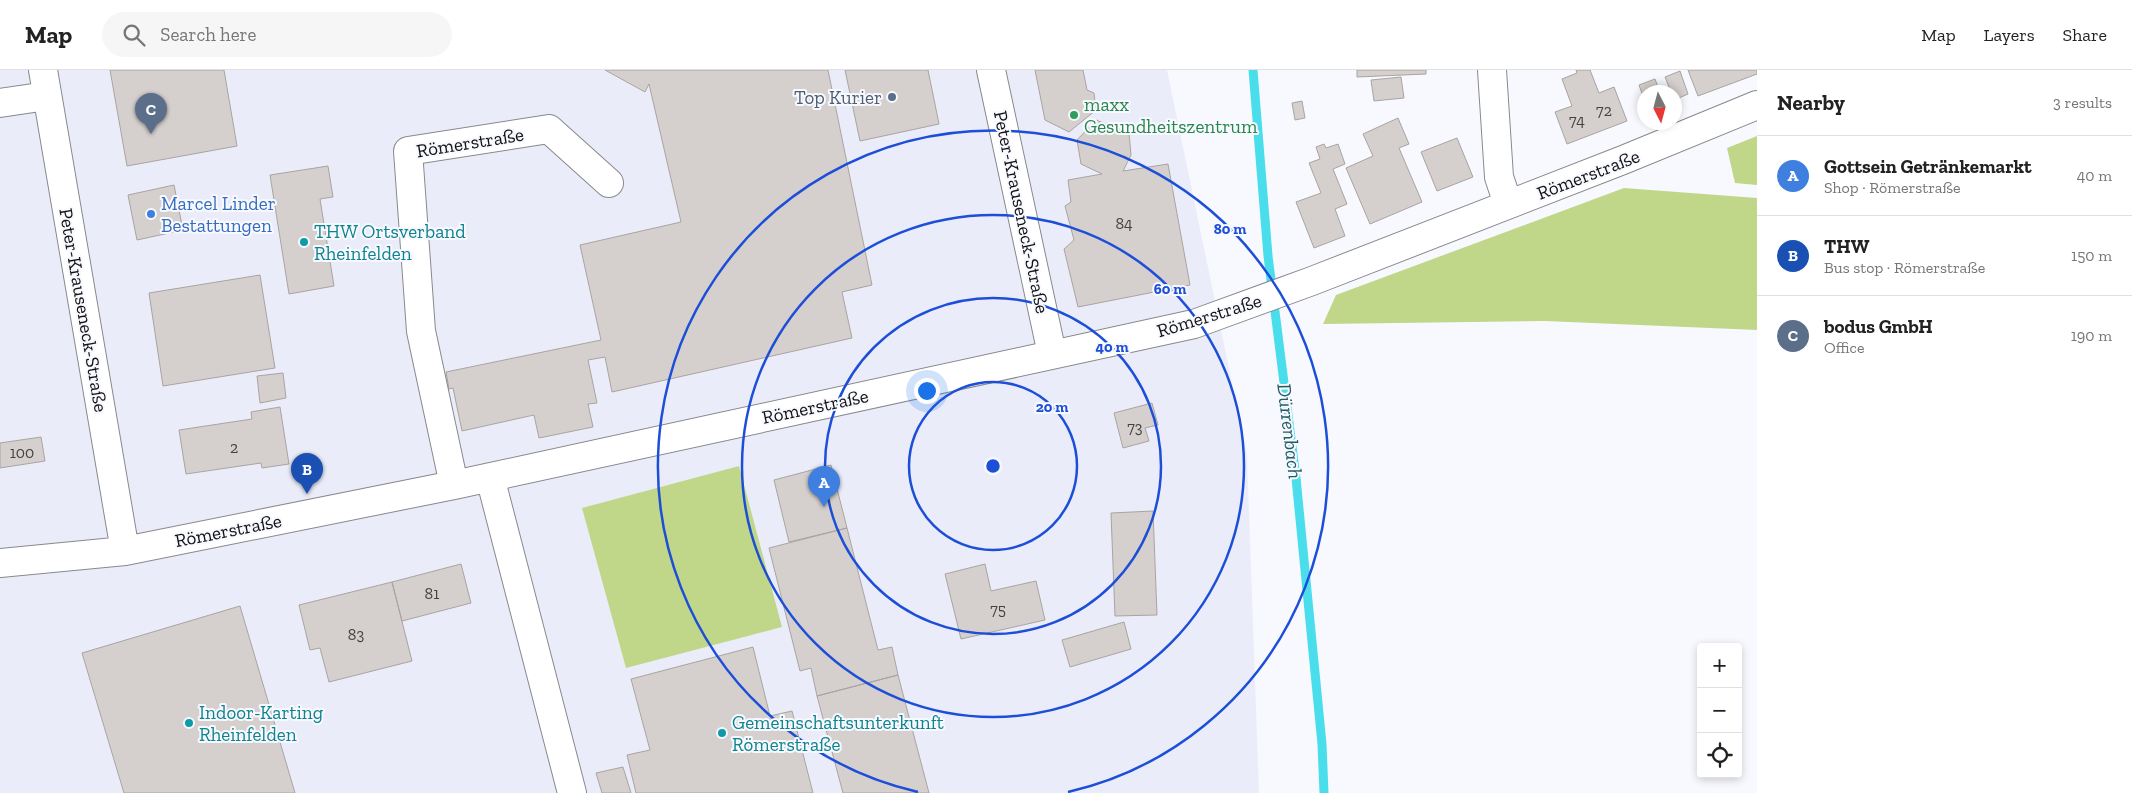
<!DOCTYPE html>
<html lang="en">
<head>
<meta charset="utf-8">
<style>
	body { margin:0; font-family:"Zilla Slab",serif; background:#f6f6f6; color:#222 }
	.controls { position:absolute; right:15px; bottom:15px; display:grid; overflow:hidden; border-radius:5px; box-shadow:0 2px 8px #0003 }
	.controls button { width:45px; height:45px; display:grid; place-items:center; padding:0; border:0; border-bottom:1px solid #e0e0e0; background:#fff; color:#222; font:25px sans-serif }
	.compass { position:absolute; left:1637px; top:15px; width:45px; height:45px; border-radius:50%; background:#fff; box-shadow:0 2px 8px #0003; rotate:174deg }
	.you { position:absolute; left:926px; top:320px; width:18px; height:18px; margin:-12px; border:4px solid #fff; border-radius:50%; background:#1a73e8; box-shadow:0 0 0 8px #1a73e833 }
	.badge { display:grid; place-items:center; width:32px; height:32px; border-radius:50%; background:#3e54c7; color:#fff; font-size:16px; font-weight:700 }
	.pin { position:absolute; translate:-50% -41px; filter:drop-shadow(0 1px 2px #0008) }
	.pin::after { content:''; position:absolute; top:26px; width:18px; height:15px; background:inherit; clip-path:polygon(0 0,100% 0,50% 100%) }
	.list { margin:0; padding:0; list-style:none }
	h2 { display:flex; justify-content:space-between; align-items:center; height:65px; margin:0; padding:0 20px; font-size:21px }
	h2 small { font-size:16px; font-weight:400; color:#767676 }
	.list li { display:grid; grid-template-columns:32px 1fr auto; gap:15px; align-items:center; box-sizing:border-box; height:80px; padding:0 20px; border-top:1px solid #e0e0e0 }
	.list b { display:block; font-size:19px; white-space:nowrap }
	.list p { margin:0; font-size:16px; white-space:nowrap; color:#767676 }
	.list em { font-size:16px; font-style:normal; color:#767676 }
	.icon { flex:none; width:28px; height:28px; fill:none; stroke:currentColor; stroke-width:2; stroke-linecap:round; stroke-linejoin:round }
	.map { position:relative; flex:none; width:1757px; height:723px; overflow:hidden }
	header { display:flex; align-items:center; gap:30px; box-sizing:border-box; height:70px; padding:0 25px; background:#fff; border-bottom:1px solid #e0e0e0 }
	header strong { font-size:24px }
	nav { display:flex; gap:28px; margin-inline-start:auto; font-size:18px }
	.search { width:350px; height:45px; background:#f6f6f6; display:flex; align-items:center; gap:12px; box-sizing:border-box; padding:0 18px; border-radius:28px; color:#767676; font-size:19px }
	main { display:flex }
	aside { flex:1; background:#fff }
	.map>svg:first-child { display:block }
	.built { fill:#eaedf9 }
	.green { fill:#c0d78a }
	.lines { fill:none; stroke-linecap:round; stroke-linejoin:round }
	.stream { stroke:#4adeed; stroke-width:9 }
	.building { fill:#d5d0cd; stroke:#a9a4a1 }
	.minor-casing { stroke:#88898d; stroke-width:30 }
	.minor { stroke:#fff; stroke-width:28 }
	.ring { fill:none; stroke:#1d4ed8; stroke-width:2.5 }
	.service-dot { fill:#5c6f8a; stroke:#f8f9fe; stroke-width:2 }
	.leisure-dot { fill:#2e9e5b; stroke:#f8f9fe; stroke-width:2 }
	.shop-dot { fill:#3f7fe0; stroke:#f8f9fe; stroke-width:2 }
	.culture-dot { fill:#0f9aa8; stroke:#f8f9fe; stroke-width:2 }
	.labels { text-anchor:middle; stroke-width:4; stroke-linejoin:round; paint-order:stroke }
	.number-label { font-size:16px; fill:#434242 }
	.service-label { font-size:19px; fill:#4e5e75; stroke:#f8f9fe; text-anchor:end }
	.leisure-label { font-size:19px; fill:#27864d; stroke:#f8f9fe; text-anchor:start }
	.street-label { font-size:19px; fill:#121214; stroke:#f8f9fe }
	.shop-label { font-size:19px; fill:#366cbe; stroke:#f8f9fe; text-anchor:start }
	.culture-label { font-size:19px; fill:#0d838f; stroke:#f8f9fe; text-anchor:start }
	.water-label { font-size:20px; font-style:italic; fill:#205c62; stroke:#f8f9fe }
	.centre { fill:#1d4ed8; stroke:#f8f9fe; stroke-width:2.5 }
	.ring-label { font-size:15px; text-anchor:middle; font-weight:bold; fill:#1d4ed8; stroke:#f8f9fe; stroke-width:4; stroke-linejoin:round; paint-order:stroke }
</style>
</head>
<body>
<header>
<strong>Map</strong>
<div class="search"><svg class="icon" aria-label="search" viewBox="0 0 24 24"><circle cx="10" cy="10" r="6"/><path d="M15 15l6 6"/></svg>Search here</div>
<nav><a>Map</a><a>Layers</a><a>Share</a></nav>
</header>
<main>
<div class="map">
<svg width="1757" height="723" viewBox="0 0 1757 723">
	<rect width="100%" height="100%" fill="#f8f9fe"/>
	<path class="built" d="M0 0H1167L1247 385 1259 723H0Z"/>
	<path class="green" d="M1757 66V115L1735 113 1727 78Z
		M1624 118 1757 128V260L1545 251 1323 254 1336 225Z
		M739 396 782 557 626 598 582 438Z"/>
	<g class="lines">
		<path class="stream" d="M1253 0 1268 186 1296 408 1322 674 1324 723"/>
	</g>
	<path class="building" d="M110 0H224L237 76 127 96Z
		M605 0H828L872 215 842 222 852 268 612 322 605 287 588 290 597 333 588 334 593 357 539 368 534 345 462 361 453 318 449 319 446 302 601 270 580 175 681 152 649 14 645 22Z
		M845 0H928L939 54 860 71Z
		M1035 0H1083L1087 20 1094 23 1096 40 1069 62 1045 50Z
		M1357 0H1426V4L1357 7Z
		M1576 0H1590L1599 23 1614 17 1627 51 1567 74 1555 42 1572 36 1562 9 1577 3Z
		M1688 0H1757V4L1698 26Z
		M1680 1 1688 24 1674 30V22H1671L1665 7Z
		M1401 7 1404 28 1374 31 1371 10Z
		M1655 9 1660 22H1644V29L1639 15Z
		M1302 31 1305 48 1295 50 1292 33Z
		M1398 48 1409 74 1399 78 1422 132 1370 154 1346 98 1373 86 1363 64Z
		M1096 50 1129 63 1131 85 1123 101 1168 94 1190 215 1078 237 1064 179 1074 170 1065 136 1071 132 1068 110 1102 104 1081 94 1077 70Z
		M1457 68 1473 107 1437 121 1421 82Z
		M1324 74 1326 78 1338 74 1345 94 1333 99 1347 134 1335 139 1345 166 1314 178 1296 132 1321 123 1309 93 1320 89 1316 77Z
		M328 96 333 127 320 129 334 216 289 224 270 105Z
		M174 115 183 160 137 170 128 125Z
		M260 205 275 298 163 316 149 223Z
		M283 303 286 328 260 333 257 306Z
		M1152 333 1158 355 1145 358 1149 371 1123 378 1114 343Z
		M280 337 289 394 262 398 261 393 186 404 179 360 252 349 251 342Z
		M41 367 45 391 0 398V373Z
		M831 395 847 458 789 472 774 410Z
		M1153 441 1157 545 1115 546 1111 443Z
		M847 458 878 580 892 577 898 605 817 626 811 598 800 601 769 478Z
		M461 494 471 533 402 551 392 512Z
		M985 494 991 521 1036 511 1045 550 961 569 945 504Z
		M392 512 412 591 329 612 320 578 310 580 299 535Z
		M240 536 295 723H124L82 583Z
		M1124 552 1131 579 1070 597 1062 570Z
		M753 577 770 646 792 641 813 723H636L627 685 650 680 631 609Z
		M898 605 929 723H843L817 626Z
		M623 697 631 723H602L596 703Z"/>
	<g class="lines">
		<g class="minor-casing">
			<path id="minor" d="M43 0 125 481
				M991 0 1052 284
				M1492 0 1499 107 1508 134
				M0 33 47 26
				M490 407 572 723
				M454 415 421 261 408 81 549 59 609 113
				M0 493 125 481 454 415 1194 254 1312 211 1623 90 1757 35"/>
		</g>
		<use href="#minor" class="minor"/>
	</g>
	<g class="ring">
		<circle cx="993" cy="396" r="84"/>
		<circle cx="993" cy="396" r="168"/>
		<circle cx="993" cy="396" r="251"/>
		<path d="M918 722A335 335 0 1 1 1068 722"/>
	</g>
	<circle class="service-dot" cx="892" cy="27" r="5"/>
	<circle class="leisure-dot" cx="1074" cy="45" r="5"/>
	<circle class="shop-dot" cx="151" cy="144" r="5"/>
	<g class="culture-dot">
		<circle cx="304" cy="172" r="5"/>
		<circle cx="189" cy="653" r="5"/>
		<circle cx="722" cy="663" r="5"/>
	</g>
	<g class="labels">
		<g class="number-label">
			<text x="1604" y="46">72</text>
			<text x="1577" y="56">74</text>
			<text x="1124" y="159">84</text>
			<text x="1135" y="363">73</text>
			<text x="234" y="383">2</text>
			<text x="22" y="388">100</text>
			<text x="432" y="529">81</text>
			<text x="998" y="545">75</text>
			<text x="356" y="570">83</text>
		</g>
		<g class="service-label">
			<text x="882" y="34">Top Kurier</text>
		</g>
		<g class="leisure-label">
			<text x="1084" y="41">maxx<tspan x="1084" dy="22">Gesundheitszentrum</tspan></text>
		</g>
		<g class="street-label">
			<text transform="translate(470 72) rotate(-9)" y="7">Römerstraße</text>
			<text transform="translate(1588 104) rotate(-21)" y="7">Römerstraße</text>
			<text transform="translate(1022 142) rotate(78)" y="7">Peter-Krauseneck-Straße</text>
			<text transform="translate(84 240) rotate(80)" y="7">Peter-Krauseneck-Straße</text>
			<text transform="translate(1209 245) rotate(-17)" y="7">Römerstraße</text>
			<text transform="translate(815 336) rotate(-12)" y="7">Römerstraße</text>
			<text transform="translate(228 460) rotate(-11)" y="7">Römerstraße</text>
		</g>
		<g class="shop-label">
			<text x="161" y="140">Marcel Linder<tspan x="161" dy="22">Bestattungen</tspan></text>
		</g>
		<g class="culture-label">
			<text x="314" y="168">THW Ortsverband<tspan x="314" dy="22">Rheinfelden</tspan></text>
			<text x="199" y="649">Indoor-Karting<tspan x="199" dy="22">Rheinfelden</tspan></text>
			<text x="732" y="659">Gemeinschaftsunterkunft<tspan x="732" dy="22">Römerstraße</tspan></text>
		</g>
		<g class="water-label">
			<text transform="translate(1290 361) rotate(83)" y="7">Dürrenbach</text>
		</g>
	</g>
	<circle cx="993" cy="396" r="8" class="centre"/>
	<g class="ring-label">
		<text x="1230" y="164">80 m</text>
		<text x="1170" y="224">60 m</text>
		<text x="1112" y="282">40 m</text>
		<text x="1052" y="342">20 m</text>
	</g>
</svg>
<div class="controls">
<button>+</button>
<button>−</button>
<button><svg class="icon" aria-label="locate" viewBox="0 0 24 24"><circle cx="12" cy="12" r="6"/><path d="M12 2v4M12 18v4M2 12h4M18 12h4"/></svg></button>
</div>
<svg class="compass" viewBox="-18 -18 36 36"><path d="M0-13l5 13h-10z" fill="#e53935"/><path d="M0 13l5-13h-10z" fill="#767676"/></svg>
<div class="you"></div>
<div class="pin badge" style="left:824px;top:437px;background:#3f7fe0">A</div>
<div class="pin badge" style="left:307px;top:424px;background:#1a4fb4">B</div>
<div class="pin badge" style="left:151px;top:64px;background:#5c6f8a">C</div>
</div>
<aside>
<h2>Nearby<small>3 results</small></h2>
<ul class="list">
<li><span class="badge" style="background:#3f7fe0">A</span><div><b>Gottsein Getränkemarkt</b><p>Shop · Römerstraße</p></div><em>40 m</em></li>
<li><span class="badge" style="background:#1a4fb4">B</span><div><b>THW</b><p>Bus stop · Römerstraße</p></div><em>150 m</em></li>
<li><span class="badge" style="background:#5c6f8a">C</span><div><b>bodus GmbH</b><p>Office</p></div><em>190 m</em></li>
</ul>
</aside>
</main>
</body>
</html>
